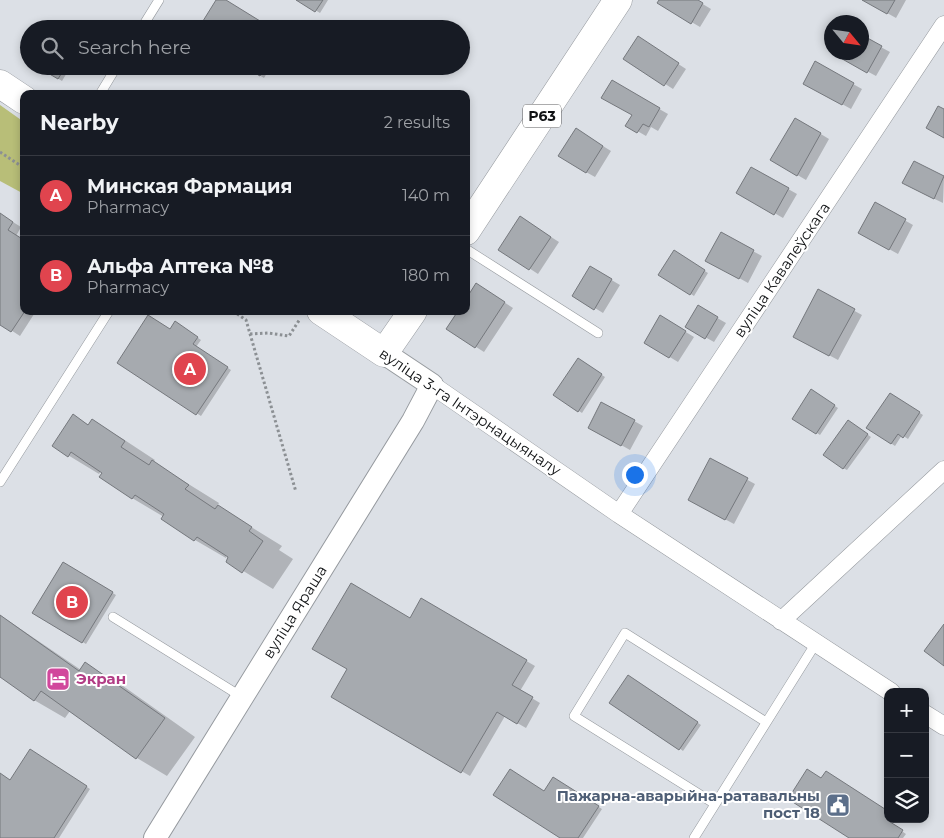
<!DOCTYPE html>
<html lang="en">
<head>
<meta charset="utf-8">
<style>
	body { margin:0; font-family:Montserrat,sans-serif; background:#242831; color:#f1f3f6 }
	.controls { position:absolute; right:15px; bottom:15px; display:grid; overflow:hidden; border-radius:10px; box-shadow:0 2px 8px #0003 }
	.controls button { width:45px; height:45px; display:grid; place-items:center; padding:0; border:0; border-bottom:1px solid #363941; background:#171b24; color:#f1f3f6; font:25px sans-serif }
	.compass { position:absolute; left:824px; top:15px; width:45px; height:45px; border-radius:50%; background:#171b24; box-shadow:0 2px 8px #0003; rotate:119deg }
	.you { position:absolute; left:634px; top:474px; width:18px; height:18px; margin:-12px; border:4px solid #fff; border-radius:50%; background:#1a73e8; box-shadow:0 0 0 8px #1a73e833 }
	.badge { display:grid; place-items:center; width:32px; height:32px; border-radius:50%; background:#328c62; color:#fff; font-size:16px; font-weight:700 }
	.pin { position:absolute; translate:-50% -50%; border:2px solid #fff; box-shadow:0 1px 5px #0006 }
	.list { margin:0; padding:0; list-style:none }
	h2 { display:flex; justify-content:space-between; align-items:center; height:65px; margin:0; padding:0 20px; font-size:21px }
	h2 small { font-size:16px; font-weight:400; color:#9ea1a6 }
	.list li { display:grid; grid-template-columns:32px 1fr auto; gap:15px; align-items:center; box-sizing:border-box; height:80px; padding:0 20px; border-top:1px solid #363941 }
	.list b { display:block; font-size:19px; white-space:nowrap }
	.list p { margin:0; font-size:16px; white-space:nowrap; color:#9ea1a6 }
	.list em { font-size:16px; font-style:normal; color:#9ea1a6 }
	.icon { flex:none; width:28px; height:28px; fill:none; stroke:currentColor; stroke-width:2; stroke-linecap:round; stroke-linejoin:round }
	.map { position:relative; flex:none; width:944px; height:838px; overflow:hidden }
	.search { position:absolute; background:#171b24; box-shadow:0 2px 8px #0003; left:20px; top:20px; width:450px; height:55px; display:flex; align-items:center; gap:12px; box-sizing:border-box; padding:0 18px; border-radius:28px; color:#9ea1a6; font-size:19px }
	.panel { position:absolute; background:#171b24; box-shadow:0 2px 8px #0003; left:20px; top:90px; width:450px; height:225px; border-radius:10px }
	.map>svg:first-child { display:block }
	.green { fill:#b8be78 }
	.shadow { fill:#0003 }
	.building { fill:#a6aaaf; stroke:#75787d }
	.lines { fill:none; stroke-linecap:round; stroke-linejoin:round }
	.service-casing { stroke:#95999e; stroke-width:10 }
	.minor-casing { stroke:#95999e; stroke-width:19 }
	.tertiary-casing { stroke:#95999e; stroke-width:24 }
	.primary-casing { stroke:#95999e; stroke-width:29 }
	.path { stroke:#8c9094; stroke-width:3; stroke-dasharray:2.5 2.5; stroke-linecap:butt }
	.service { stroke:#fff; stroke-width:9 }
	.minor { stroke:#fff; stroke-width:18 }
	.tertiary { stroke:#fff; stroke-width:22 }
	.primary { stroke:#fff; stroke-width:28 }
	.labels { text-anchor:middle; stroke-width:4; stroke-linejoin:round; paint-order:stroke }
	.shield { fill:#fff; stroke:#58595a; stroke-width:1 }
	.shield-label { font-size:14px; font-weight:bold; fill:#101214 }
	.street-label { font-size:15px; fill:#101214; stroke:#fff }
	.hotel-label { font-size:15px; font-weight:bold; fill:#b23c85; stroke:#fff; text-anchor:start }
	.service-label { font-size:15px; font-weight:bold; fill:#4e5e75; stroke:#fff; text-anchor:end }
</style>
</head>
<body>
<div class="map">
<svg width="944" height="838" viewBox="0 0 944 838">
	<rect width="100%" height="100%" fill="#dce0e6"/>
	<path class="green" d="M0 105 24 122V194L0 181Z"/>
	<path class="shadow" d="M299 0H328L320 13Z
		M660 0H696L711 9 700 27 659 3Z
		M864 0H906L896 18Z
		M862 37 890 52 876 76 839 56 862 52Z
		M646 43 686 69 673 89 625 58Z
		M815 63 862 89 851 109 813 88Z
		M39 66H71L62 81Z
		M245 66H271L264 78Z
		M612 82 668 114 658 131 651 127 646 136 627 125 633 115Z
		M796 119 829 139 806 180 772 160Z
		M585 135 611 151 595 177 586 172Z
		M915 162 944 177 943 203 912 188Z
		M751 168 797 194 783 218 738 192Z
		M876 204 913 225 898 254 860 233Z
		M0 214 21 227 16 236 24 311H36L20 336 0 323Z
		M529 223 559 242 538 274 500 249Z
		M721 234 762 256 748 283 707 260Z
		M674 252 708 273 694 296 660 274Z
		M591 268 620 285 603 313 574 295Z
		M485 290 513 308 484 352 448 329Z
		M818 291 862 315 838 360 803 341Z
		M698 307 726 323 714 342 687 327Z
		M661 317 694 337 678 362 645 342Z
		M179 325 201 340 196 347 231 370 201 416 118 362Z
		M582 362 605 377 582 413 555 395Z
		M811 391 838 408 820 435 794 418Z
		M890 394 923 415 908 439 902 435 895 446 868 428Z
		M602 403 643 426 630 450 589 427Z
		M73 416 89 425 92 421 123 439 155 460 153 462 219 503 217 506 282 546 279 550 293 559 273 589 227 561 230 557 227 555 226 558 195 540 163 518 164 517 132 498 101 471 99 474 53 446Z
		M852 424 871 437 847 470 843 468Z
		M711 460 755 484 734 524 689 500Z
		M63 564 116 595 86 644 34 613Z
		M422 600 535 666 520 691 540 703 526 728 505 716 470 776 332 696 411 619Z
		M0 615 81 670 85 664 116 681 195 737 167 776 137 758 70 711 65 718 34 700 0 676Z
		M632 679 701 725 683 751 679 748Z
		M30 750 90 789 59 838H0V774L11 781Z
		M553 779 602 809 583 838H562Z
		M822 780 888 812V819H892L890 823 906 834 903 838H851Z"/>
	<path class="building" d="M216 0H226L273 29H198Z
		M296 0H323L315 12Z
		M659 0H698L703 3 691 24 657 3Z
		M862 0H895L887 14Z
		M47 23 57 29H43Z
		M862 35 882 46 867 73 837 56 839 52H862Z
		M638 36 679 63 664 86 623 59Z
		M815 61 854 83 842 105 803 84Z
		M36 66H66L58 79Z
		M243 66H266L260 76Z
		M612 80 660 108 649 127 643 124 637 133 625 126 632 115 601 98Z
		M938 106 944 109V138L926 128Z
		M795 118 821 133 797 176 770 160Z
		M576 128 603 146 586 173 558 156Z
		M914 161 944 176 934 199 902 183Z
		M751 167 789 188 774 215 736 193Z
		M875 202 906 219 889 250 858 233Z
		M0 213 13 222 8 230 24 240 25 311 11 332 0 325Z
		M520 216 551 237 529 270 498 250Z
		M721 232 754 250 739 279 705 261Z
		M674 250 705 270 690 295 658 275Z
		M590 266 612 279 594 310 572 296Z
		M476 283 505 302 475 348 446 329 458 311H466V299Z
		M818 289 855 309 829 356 793 337Z
		M698 305 718 317 705 339 685 327Z
		M148 315 170 329 175 321 198 337 193 344 228 367 196 415 117 363Z
		M660 315 686 331 669 358 644 343Z
		M578 358 602 374 578 412 553 395Z
		M811 389 835 405 816 434 792 419Z
		M890 393 920 412 903 438 898 434 891 444 866 428Z
		M601 402 635 420 621 446 588 428Z
		M73 414 88 425 92 419 125 441 121 447 149 465 152 460 189 485 185 489 215 509 218 505 252 527 249 531 263 541 242 573 226 562 228 557 197 537 194 541 161 519 164 514 135 495 132 499 99 477 102 473 71 452 68 457 52 446Z
		M848 420 868 434 843 469 823 455Z
		M710 458 748 478 725 520 688 500Z
		M63 562 113 592 82 643 32 613Z
		M351 583 410 618 421 598 527 660 512 685 533 697 517 724 497 712 461 773 331 697 347 669 312 649Z
		M0 615 79 671 85 662 165 718 136 759 41 691 34 701 0 677Z
		M944 624V666L924 651Z
		M628 675 698 722 679 750 609 703Z
		M30 749 87 786 54 838H0V773L10 780Z
		M510 769 544 791 553 777 599 806 578 838H560L493 795Z
		M807 769 821 778 826 771 888 811 887 820 903 830 898 838H849L788 799Z"/>
	<g class="lines">
		<g class="service-casing">
			<path id="service" d="M141 29 159 0
				M100 94 117 66
				M466 249 598 333
				M0 482 109 311
				M113 617 242 697
				M715 804 574 716 625 633 766 722
				M694 838 816 643"/>
		</g>
		<g class="minor-casing">
			<path id="minor" d="M432 385 619 514 891 692
				M619 514 944 25
				M781 621 944 470
				M925 714 944 726"/>
		</g>
		<g class="tertiary-casing">
			<path id="tertiary" d="M155 838 413 421 432 385 384 353"/>
		</g>
		<g class="primary-casing">
			<path id="primary" d="M0 84 24 100
				M466 231 618 0
				M321 311 384 353 413 311"/>
		</g>
		<path class="path" d="M0 152 24 168
			M233 311 246 320 296 492
			M250 334 268 333 289 336 300 319"/>
		<use href="#service" class="service"/>
		<use href="#minor" class="minor"/>
		<use href="#tertiary" class="tertiary"/>
		<use href="#primary" class="primary"/>
	</g>
	<defs>
		<g id="hotel-square" transform="scale(1.25)"><rect x="-9" y="-9" width="18" height="18" rx="4" fill="#d1479c" stroke="#fff"/><path d="M-6-4.5h1.5V1H6V5H4.5V3h-9V5H-6ZM-4 0a1.8 1.8 0 1 1 3.6 0ZM.5 0V-2.5h3Q6-2.5 6 0Z" fill="#fff"/></g>
		<g id="civic-square" transform="scale(1.25)"><rect x="-9" y="-9" width="18" height="18" rx="4" fill="#5c6f8a" stroke="#fff"/><path d="M-.6-6.5H3V-4.5H.6V-3L4-1V1h2V6H-6V1h2V-1L-.6-3ZM-1.2 2.5V6h2.4V2.5Z" fill="#fff"/></g>
	</defs>
	<g fill-rule="evenodd">
		<use href="#hotel-square" x="58" y="679"/>
		<use href="#civic-square" x="838" y="805"/>
	</g>
	<g class="labels">
		<rect class="shield" x="523" y="104.5" width="38" height="23" rx="4"/>
		<g class="shield-label">
			<text x="542" y="121">Р63</text>
		</g>
		<g class="street-label">
			<text transform="translate(782 270) rotate(-56)" y="5">вуліца Кавалеўскага</text>
			<text transform="translate(470 412) rotate(34)" y="5">вуліца 3-га Інтэрнацыяналу</text>
			<text transform="translate(295 612) rotate(-58)" y="5">вуліца Яраша</text>
		</g>
		<g class="hotel-label">
			<text x="76" y="684">Экран</text>
		</g>
		<g class="service-label">
			<text x="820" y="801">Пажарна-аварыйна-ратавальны<tspan x="820" dy="17">пост 18</tspan></text>
		</g>
	</g>
</svg>
<div class="controls">
<button>+</button>
<button>−</button>
<button><svg class="icon" aria-label="layers" viewBox="0 0 24 24"><path d="M12 4l9 5-9 5-9-5zM3 14l9 5 9-5"/></svg></button>
</div>
<svg class="compass" viewBox="-18 -18 36 36"><path d="M0-13l5 13h-10z" fill="#e53935"/><path d="M0 13l5-13h-10z" fill="#9ea1a6"/></svg>
<div class="you"></div>
<div class="pin badge" style="left:190px;top:369px;background:#e0444e">A</div>
<div class="pin badge" style="left:72px;top:602px;background:#e0444e">B</div>
<div class="search"><svg class="icon" aria-label="search" viewBox="0 0 24 24"><circle cx="10" cy="10" r="6"/><path d="M15 15l6 6"/></svg>Search here</div>
<section class="panel">
<h2>Nearby<small>2 results</small></h2>
<ul class="list">
<li><span class="badge" style="background:#e0444e">A</span><div><b>Минская Фармация</b><p>Pharmacy</p></div><em>140 m</em></li>
<li><span class="badge" style="background:#e0444e">B</span><div><b>Альфа Аптека №8</b><p>Pharmacy</p></div><em>180 m</em></li>
</ul>
</section>
</div>
</body>
</html>
